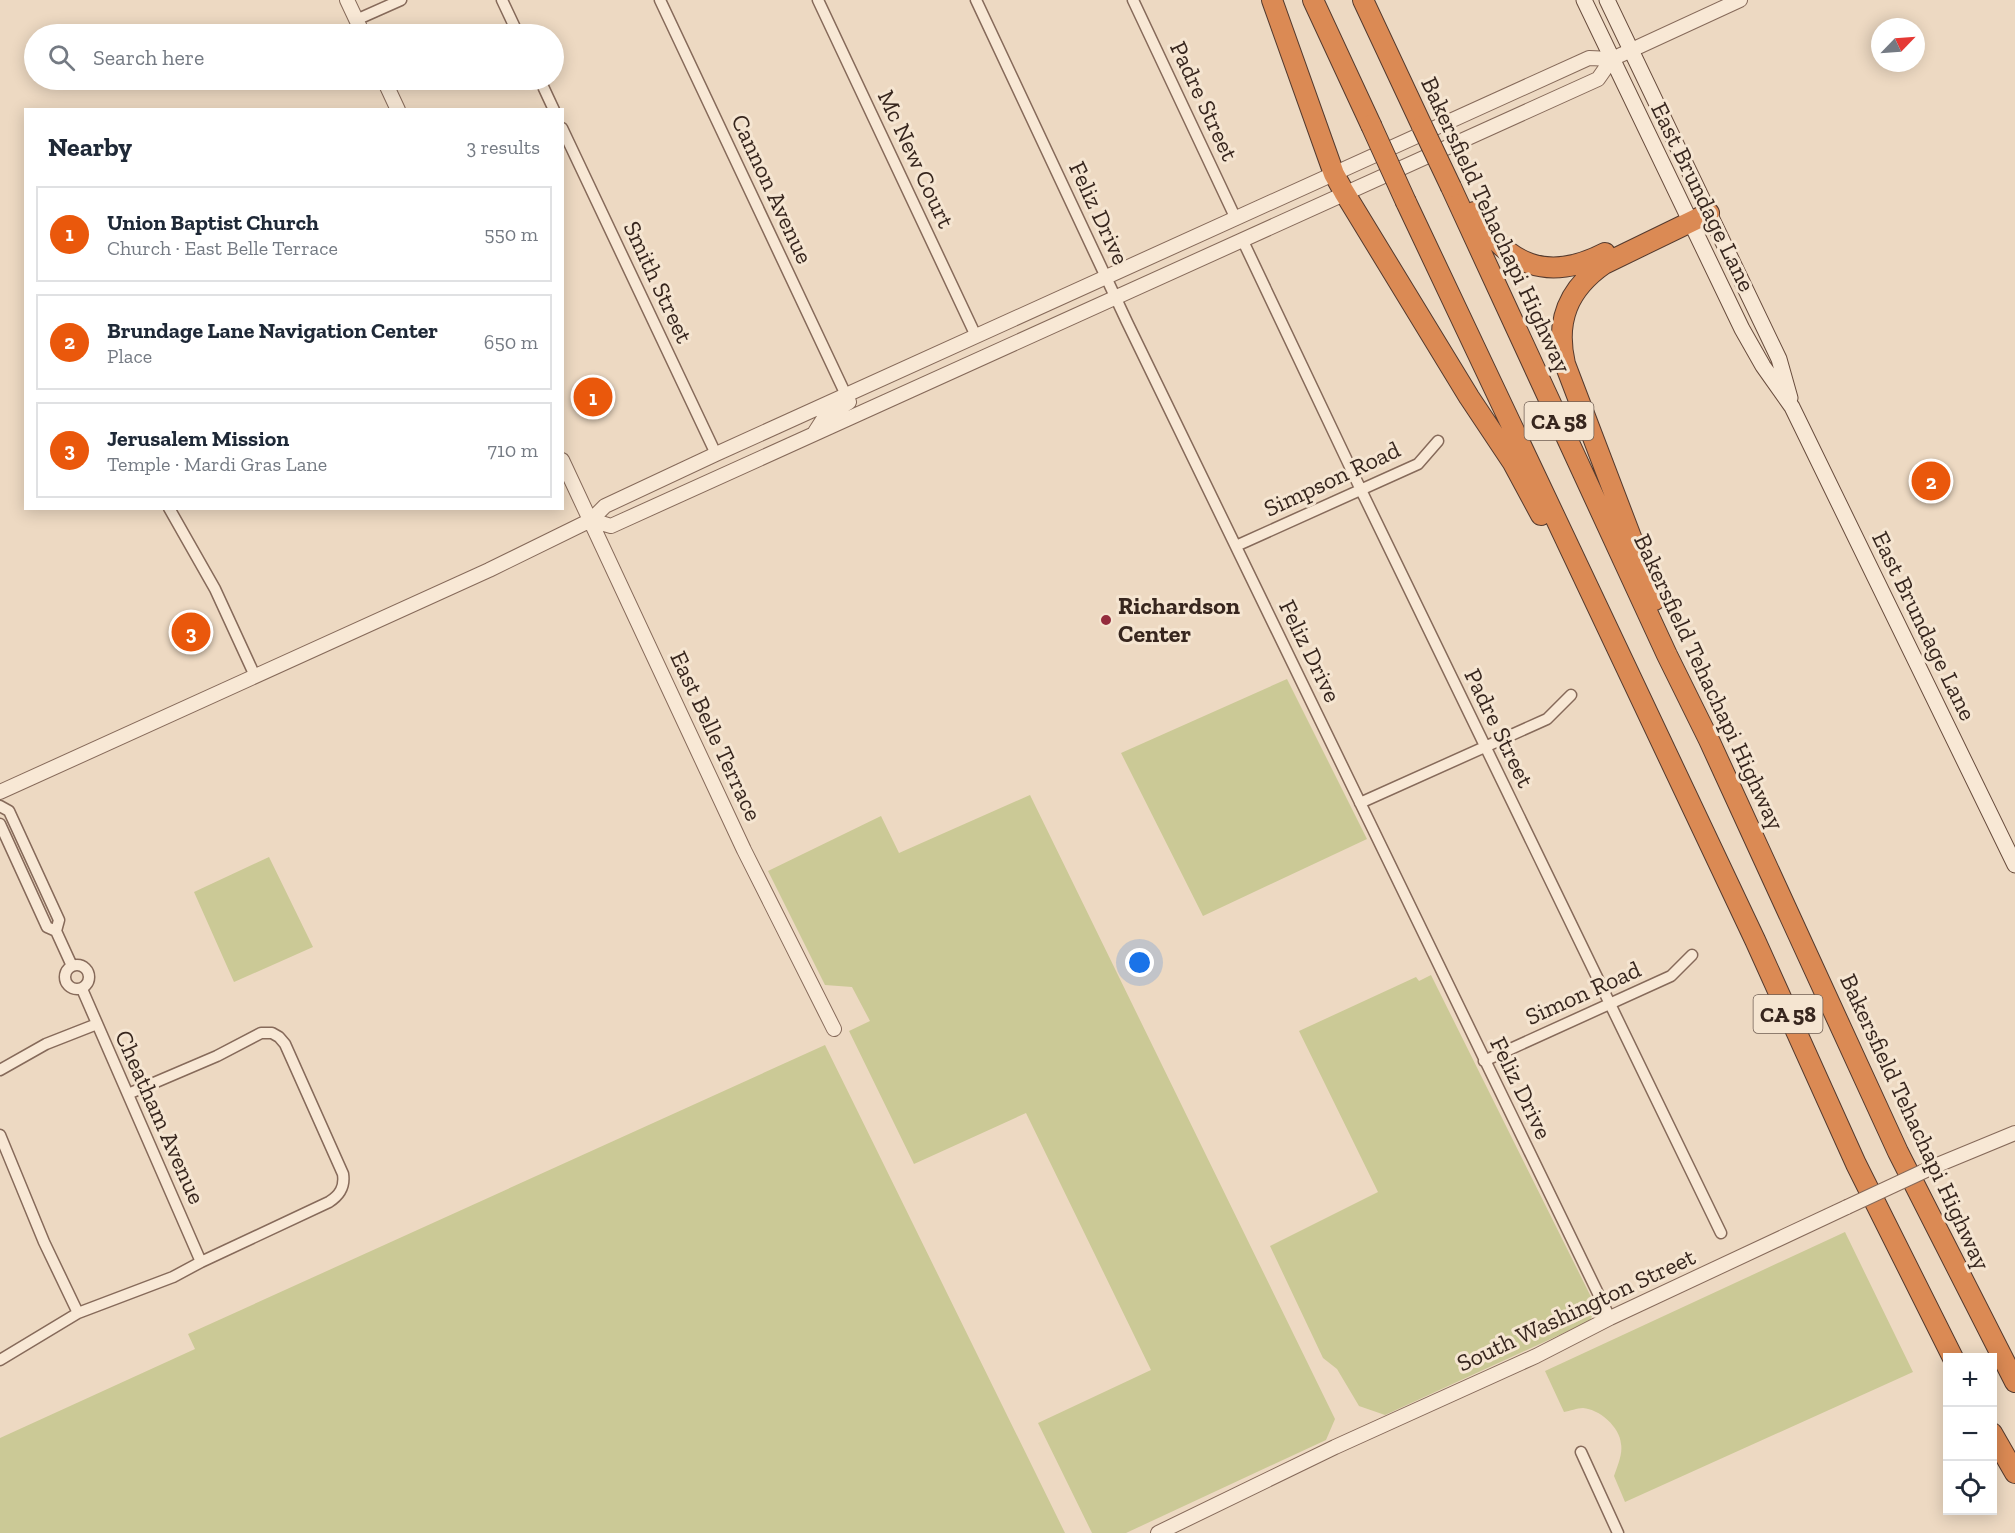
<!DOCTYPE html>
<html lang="en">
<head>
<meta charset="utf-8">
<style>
	body { margin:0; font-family:"Zilla Slab",serif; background:#f6f6f7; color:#1f2937 }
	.controls { position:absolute; right:18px; bottom:18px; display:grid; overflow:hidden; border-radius:0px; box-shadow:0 3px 15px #0003 }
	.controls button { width:54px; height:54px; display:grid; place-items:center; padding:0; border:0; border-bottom:2px solid #e0e1e3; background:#fff; color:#1f2937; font:30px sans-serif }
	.compass { position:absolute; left:1871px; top:18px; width:54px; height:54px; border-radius:50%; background:#fff; box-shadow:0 3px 15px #0003; rotate:65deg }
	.you { position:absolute; left:1140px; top:963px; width:21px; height:21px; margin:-15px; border:4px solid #fff; border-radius:50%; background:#1a73e8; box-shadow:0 0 0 9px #1a73e833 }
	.badge { display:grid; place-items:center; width:39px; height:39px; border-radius:50%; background:#ea580c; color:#fff; font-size:20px; font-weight:700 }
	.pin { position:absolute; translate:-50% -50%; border:3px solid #fff; box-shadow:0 2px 6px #0006 }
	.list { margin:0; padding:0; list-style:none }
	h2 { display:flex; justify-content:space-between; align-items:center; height:78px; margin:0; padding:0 24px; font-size:26px }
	h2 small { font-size:20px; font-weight:400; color:#747a83 }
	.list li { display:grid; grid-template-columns:39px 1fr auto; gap:18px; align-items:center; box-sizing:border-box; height:96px; margin:0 12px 12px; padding:0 12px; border:2px solid #e0e1e3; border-radius:0px }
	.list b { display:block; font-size:22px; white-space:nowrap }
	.list p { margin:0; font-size:20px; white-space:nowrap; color:#747a83 }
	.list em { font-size:20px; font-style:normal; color:#747a83 }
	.icon { flex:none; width:33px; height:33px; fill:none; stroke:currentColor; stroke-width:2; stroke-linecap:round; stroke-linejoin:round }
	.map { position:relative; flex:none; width:2015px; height:1533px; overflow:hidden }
	.search { position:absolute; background:#fff; box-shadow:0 3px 15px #0003; left:24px; top:24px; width:540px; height:66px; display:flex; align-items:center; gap:15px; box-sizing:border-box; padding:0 21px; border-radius:33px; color:#747a83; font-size:22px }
	.panel { position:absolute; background:#fff; box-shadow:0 3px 15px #0003; left:24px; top:108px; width:540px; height:402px; border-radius:0px }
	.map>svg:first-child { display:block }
	.green { fill:#cbc996 }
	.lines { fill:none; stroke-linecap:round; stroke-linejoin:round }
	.minor-casing { stroke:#866a5a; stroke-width:13 }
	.tertiary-casing { stroke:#866a5a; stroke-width:16 }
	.secondary-casing { stroke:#684c3d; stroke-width:17 }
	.motorway-casing { stroke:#543a2e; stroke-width:22 }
	.minor { stroke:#f8e8d5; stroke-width:10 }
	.tertiary { stroke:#f8e8d5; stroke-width:14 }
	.secondary { stroke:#f8e8d5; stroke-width:15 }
	.motorway { stroke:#db8a54; stroke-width:20 }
	.tertiary-bridge-casing { stroke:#866a5a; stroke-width:16; stroke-linecap:butt }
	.motorway-bridge-casing { stroke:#543a2e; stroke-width:22; stroke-linecap:butt }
	.tertiary-bridge { stroke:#f8e8d5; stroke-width:14 }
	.motorway-bridge { stroke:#db8a54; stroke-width:20 }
	.poi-dot { fill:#942b3c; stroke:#f5e5d1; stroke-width:2 }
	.labels { text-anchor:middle; stroke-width:6; stroke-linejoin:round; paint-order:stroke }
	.shield { fill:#f5e5d1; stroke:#705f54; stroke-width:1.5 }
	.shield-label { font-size:22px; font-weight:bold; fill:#37261e }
	.street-label { font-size:24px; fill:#37261e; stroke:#f5e5d1 }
	.poi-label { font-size:24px; font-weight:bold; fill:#37261e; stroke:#f5e5d1; text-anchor:start }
</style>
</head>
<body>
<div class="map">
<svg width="2015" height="1533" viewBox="0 0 2015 1533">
	<rect width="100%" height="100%" fill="#edd9c2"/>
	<path class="green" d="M1287 679 1367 839 1203 916 1121 753Z
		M1030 795 1335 1419 1326 1440 1126 1533H1092L1038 1423 1151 1370 1026 1113 914 1164 849 1031 870 1021 852 987 825 985 768 871 881 816 899 853Z
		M269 857 313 947 234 982 194 892Z
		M1431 975 1596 1307 1590 1321 1385 1415 1359 1406 1337 1369 1323 1358 1270 1246 1378 1192 1299 1031 1416 977 1419 981Z
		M825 1045 1065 1533H0V1438L195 1349 188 1334Z
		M1845 1232 1913 1372 1625 1502 1614 1476C1617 1467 1623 1454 1621 1444 1620 1427 1599 1409 1583 1408 1577 1408 1570 1411 1564 1412L1545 1371Z"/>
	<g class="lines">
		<g class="minor-casing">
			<path id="minor" d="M502 0 518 34
				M660 0 846 395
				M818 0 976 336
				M976 0 1127 322 1610 1318
				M1133 0 1236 219
				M356 20 401 0
				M540 80 554 110
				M562 128 716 454
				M1242 239 1361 490 1721 1233
				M169 508 215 589 255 676
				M1236 546 1418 464 1438 441
				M1360 803 1547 719 1571 695
				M0 806 9 811 59 920 56 931
				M0 824 47 927 56 931 72 966
				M65 977a12 12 0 1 1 24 0a12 12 0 1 1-24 0Z
				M82 989 201 1262
				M1484 1061 1671 976 1692 955
				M0 1070 46 1044 97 1024
				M0 1135 44 1242 78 1313
				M0 1360 78 1313 173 1277 201 1262 329 1202C340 1195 345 1187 343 1174L285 1044 279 1037 272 1033H261L217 1056 128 1094
				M1581 1452 1618 1533"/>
		</g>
		<g class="tertiary-casing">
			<path id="tertiary" d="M347 0 363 34
				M384 80 398 110
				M815 432 824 418 849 402
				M562 460 744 850 834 1029
				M591 520 611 526 1598 79 1612 59
				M0 792 489 570 591 520 605 506 716 454 1589 58 1612 59 1740 0
				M1935 1166 2015 1133
				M1158 1533 1335 1447 1536 1356 1610 1318 1847 1207"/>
		</g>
		<g class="secondary-casing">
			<path id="secondary" d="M1584 0 1742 329 1763 366 1792 407 2015 865
				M1607 0 1779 359 1790 398"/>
		</g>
		<g class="motorway-casing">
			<path id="motorway" d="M1272 0 1334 174 1344 192 1469 397 1513 463 1541 515
				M1313 0 1371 125
				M1363 0 1422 126
				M1451 187 1667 655 1709 740 1898 1152 2015 1382
				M1406 202 1755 940 1856 1164 1953 1358
				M1474 212C1507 265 1547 283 1605 253
				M1655 600 1565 364C1555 321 1568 289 1604 264L1709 213
				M1992 1433 2015 1473"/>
		</g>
		<use href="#minor" class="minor"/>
		<use href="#tertiary" class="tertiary"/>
		<use href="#secondary" class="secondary"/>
		<use href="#motorway" class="motorway"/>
		<g class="tertiary-bridge-casing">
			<path id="tertiary-bridge" d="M1847 1207 1935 1166"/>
		</g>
		<g class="motorway-bridge-casing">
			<path id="motorway-bridge" d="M1371 125 1406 202
				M1422 126 1451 187"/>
		</g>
		<use href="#tertiary-bridge" class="tertiary-bridge"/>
		<use href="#motorway-bridge" class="motorway-bridge"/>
	</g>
	<circle class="poi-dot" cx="1106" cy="620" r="6"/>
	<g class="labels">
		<g class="shield">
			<rect x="1524.5" y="402" width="69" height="38" rx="4.5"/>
			<rect x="1753.5" y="995" width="69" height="38" rx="4.5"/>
		</g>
		<g class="shield-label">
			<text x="1559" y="429">CA 58</text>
			<text x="1788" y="1022">CA 58</text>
		</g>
		<g class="street-label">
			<text transform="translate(1204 101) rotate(65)" y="8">Padre Street</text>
			<text transform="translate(916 159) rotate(65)" y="8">Mc New Court</text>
			<text transform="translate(772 189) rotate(65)" y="8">Cannon Avenue</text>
			<text transform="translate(1703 197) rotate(64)" y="8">East Brundage Lane</text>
			<text transform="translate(1099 213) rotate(65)" y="8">Feliz Drive</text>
			<text transform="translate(1496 225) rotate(65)" y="8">Bakersfield Tehachapi Highway</text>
			<text transform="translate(658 282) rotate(65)" y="8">Smith Street</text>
			<text transform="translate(1332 479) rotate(-25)" y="8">Simpson Road</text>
			<text transform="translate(1924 626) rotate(64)" y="8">East Brundage Lane</text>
			<text transform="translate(1310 651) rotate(64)" y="8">Feliz Drive</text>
			<text transform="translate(1709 682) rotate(65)" y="8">Bakersfield Tehachapi Highway</text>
			<text transform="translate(1499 728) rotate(64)" y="8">Padre Street</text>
			<text transform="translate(716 736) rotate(65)" y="8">East Belle Terrace</text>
			<text transform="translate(1583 993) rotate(-24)" y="8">Simon Road</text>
			<text transform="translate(1521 1088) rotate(64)" y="8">Feliz Drive</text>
			<text transform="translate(160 1117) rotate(66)" y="8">Cheatham Avenue</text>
			<text transform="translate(1915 1122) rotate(65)" y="8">Bakersfield Tehachapi Highway</text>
			<text transform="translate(1576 1310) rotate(-25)" y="8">South Washington Street</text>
		</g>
		<g class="poi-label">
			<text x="1118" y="614">Richardson<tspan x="1118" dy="28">Center</tspan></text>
		</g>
	</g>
</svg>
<div class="controls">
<button>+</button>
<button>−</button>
<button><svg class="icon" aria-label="locate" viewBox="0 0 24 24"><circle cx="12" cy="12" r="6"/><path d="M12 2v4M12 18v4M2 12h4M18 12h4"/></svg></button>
</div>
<svg class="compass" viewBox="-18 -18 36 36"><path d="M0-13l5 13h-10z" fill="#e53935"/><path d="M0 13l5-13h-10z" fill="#747a83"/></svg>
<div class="you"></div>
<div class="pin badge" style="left:593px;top:397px">1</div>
<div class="pin badge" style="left:1931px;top:481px">2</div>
<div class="pin badge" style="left:191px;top:632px">3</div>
<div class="search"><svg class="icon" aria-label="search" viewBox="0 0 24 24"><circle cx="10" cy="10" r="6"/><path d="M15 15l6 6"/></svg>Search here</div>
<section class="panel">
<h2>Nearby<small>3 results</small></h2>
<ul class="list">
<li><span class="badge">1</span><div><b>Union Baptist Church</b><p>Church · East Belle Terrace</p></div><em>550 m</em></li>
<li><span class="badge">2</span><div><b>Brundage Lane Navigation Center</b><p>Place</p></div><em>650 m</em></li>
<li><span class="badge">3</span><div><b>Jerusalem Mission</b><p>Temple · Mardi Gras Lane</p></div><em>710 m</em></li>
</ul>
</section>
</div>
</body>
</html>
